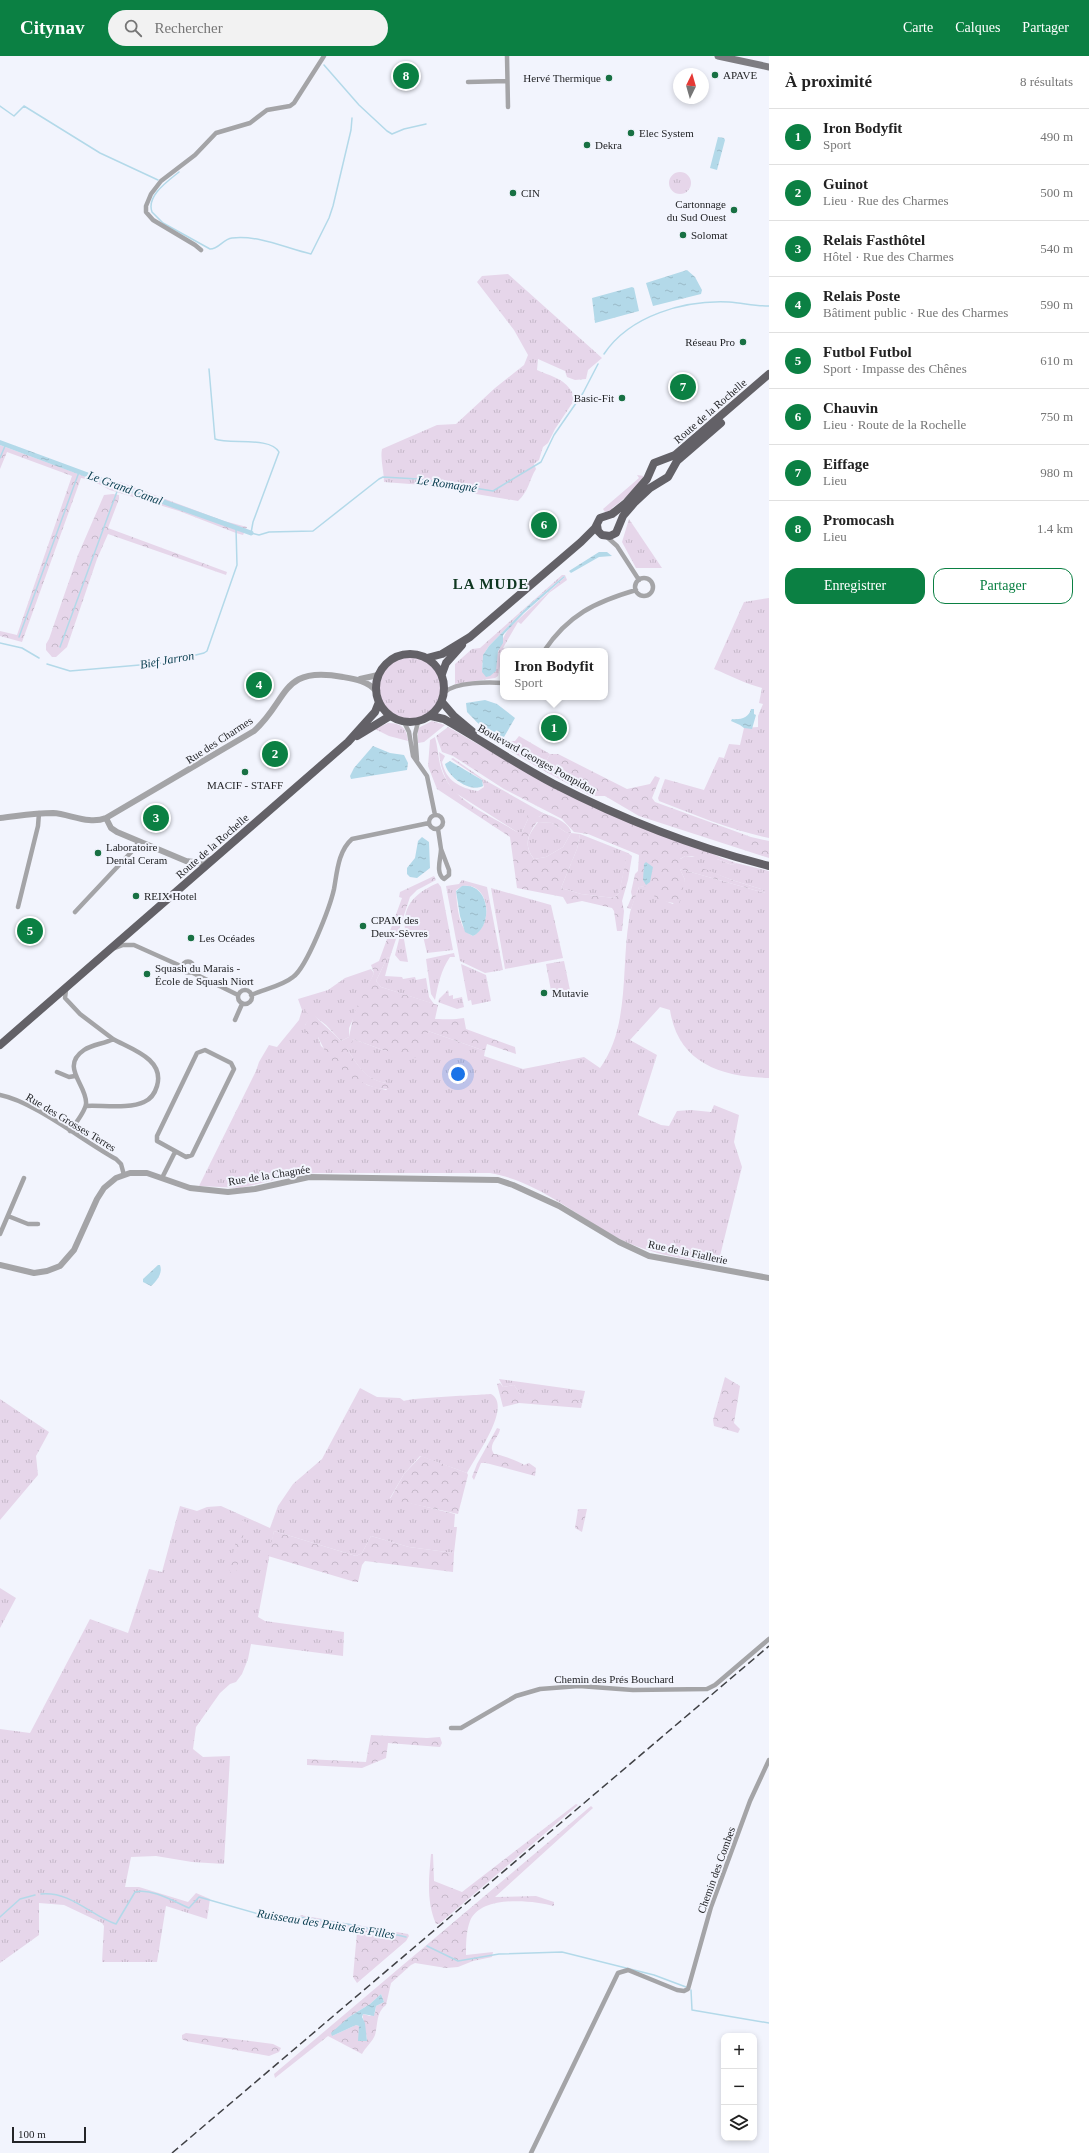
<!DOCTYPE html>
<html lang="fr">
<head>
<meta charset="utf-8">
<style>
	body { margin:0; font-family:Georgia,serif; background:#f2f2f2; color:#222 }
	.controls { position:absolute; right:12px; bottom:12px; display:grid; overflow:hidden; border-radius:8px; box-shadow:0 2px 6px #0003 }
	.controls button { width:36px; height:36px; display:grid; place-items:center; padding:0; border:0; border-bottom:1px solid #e0e0e0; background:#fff; color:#222; font:20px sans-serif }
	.compass { position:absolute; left:673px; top:12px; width:36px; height:36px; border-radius:50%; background:#fff; box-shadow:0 2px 6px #0003; rotate:5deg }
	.scale { position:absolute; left:12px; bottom:10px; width:74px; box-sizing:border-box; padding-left:4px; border:2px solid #242528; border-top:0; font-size:11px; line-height:14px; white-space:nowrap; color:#242528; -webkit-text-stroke:3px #f2f4fd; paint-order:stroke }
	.you { position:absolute; left:458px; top:1018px; width:14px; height:14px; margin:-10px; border:3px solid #fff; border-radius:50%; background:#1a73e8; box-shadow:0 0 0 6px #1a73e833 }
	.badge { display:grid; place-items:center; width:26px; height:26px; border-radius:50%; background:#0b8043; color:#fff; font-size:13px; font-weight:700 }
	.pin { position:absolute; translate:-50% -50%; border:2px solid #fff; box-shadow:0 1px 4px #0006 }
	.popup { position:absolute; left:500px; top:592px; width:108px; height:52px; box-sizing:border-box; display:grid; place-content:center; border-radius:8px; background:#fff; filter:drop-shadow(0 1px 3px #0005); font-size:13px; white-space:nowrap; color:#767676 }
	.popup b { font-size:15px; color:#222 }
	.popup::after { content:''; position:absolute; left:50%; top:100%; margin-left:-8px; border:8px solid transparent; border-top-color:#fff }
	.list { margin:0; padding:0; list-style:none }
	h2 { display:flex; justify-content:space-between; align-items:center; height:52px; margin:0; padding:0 16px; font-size:17px }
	h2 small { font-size:13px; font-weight:400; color:#767676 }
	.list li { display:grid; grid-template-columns:26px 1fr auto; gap:12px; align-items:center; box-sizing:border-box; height:56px; padding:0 16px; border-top:1px solid #e0e0e0 }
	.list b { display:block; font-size:15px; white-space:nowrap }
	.list p { margin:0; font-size:13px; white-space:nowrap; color:#767676 }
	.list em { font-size:13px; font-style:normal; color:#767676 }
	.actions { display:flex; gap:8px; padding:12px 16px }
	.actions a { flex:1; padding:9px 0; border:1px solid #0b8043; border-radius:12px; text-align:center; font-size:14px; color:#0b8043 }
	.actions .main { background:#0b8043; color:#fff }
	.icon { flex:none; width:22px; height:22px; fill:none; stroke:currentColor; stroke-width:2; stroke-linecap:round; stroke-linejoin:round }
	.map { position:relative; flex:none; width:769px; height:2097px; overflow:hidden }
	header { display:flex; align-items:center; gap:24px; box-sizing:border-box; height:56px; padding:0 20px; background:#0b8043; color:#fff }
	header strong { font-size:19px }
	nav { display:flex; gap:22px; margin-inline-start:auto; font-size:14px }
	.search { width:280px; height:36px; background:#f2f2f2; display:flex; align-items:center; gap:10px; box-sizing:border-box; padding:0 14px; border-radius:22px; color:#767676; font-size:15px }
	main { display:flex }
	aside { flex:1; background:#fff }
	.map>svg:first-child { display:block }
	.grass { fill:url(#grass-tufts); fill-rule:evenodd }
	.forest { fill:url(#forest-crowns); fill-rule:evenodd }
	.water { fill:url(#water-ripples) }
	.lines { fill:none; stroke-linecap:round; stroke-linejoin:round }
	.stream { stroke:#b3d9e9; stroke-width:1.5 }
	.canal { stroke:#b3d9e9; stroke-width:5 }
	.minor { stroke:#a4a4a7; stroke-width:4.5 }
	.tertiary { stroke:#a4a4a7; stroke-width:6 }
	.secondary { stroke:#7e7d82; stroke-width:7 }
	.primary { stroke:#636167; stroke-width:8 }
	.rail { stroke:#404145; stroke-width:1.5; stroke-dasharray:8 4; stroke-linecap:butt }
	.poi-dot { fill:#187043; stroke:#f2f4fd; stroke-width:1.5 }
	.labels { text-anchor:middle; stroke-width:4; stroke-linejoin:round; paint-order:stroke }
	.poi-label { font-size:11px; fill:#242528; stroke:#f2f4fd; text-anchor:start }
	.street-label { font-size:11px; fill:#242528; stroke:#f2f4fd }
	.water-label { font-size:12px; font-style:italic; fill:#073c4e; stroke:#f2f4fd }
	.district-label { font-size:15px; font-weight:bold; letter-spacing:1px; fill:#0f3721; stroke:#f2f4fd }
</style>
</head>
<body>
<header>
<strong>Citynav</strong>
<div class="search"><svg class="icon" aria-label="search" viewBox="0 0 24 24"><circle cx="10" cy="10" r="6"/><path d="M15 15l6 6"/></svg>Rechercher</div>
<nav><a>Carte</a><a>Calques</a><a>Partager</a></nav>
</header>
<main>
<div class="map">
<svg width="769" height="2097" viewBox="0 0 769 2097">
	<defs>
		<pattern id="grass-tufts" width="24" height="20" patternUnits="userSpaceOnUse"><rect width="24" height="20" fill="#e6d6ea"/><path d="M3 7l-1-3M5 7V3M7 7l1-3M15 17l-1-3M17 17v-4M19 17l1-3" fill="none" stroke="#c5b8c9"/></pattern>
		<pattern id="forest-crowns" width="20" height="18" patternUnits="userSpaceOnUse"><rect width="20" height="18" fill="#e6d6ea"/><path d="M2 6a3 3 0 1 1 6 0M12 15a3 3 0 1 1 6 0" fill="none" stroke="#c5b8c9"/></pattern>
		<pattern id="water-ripples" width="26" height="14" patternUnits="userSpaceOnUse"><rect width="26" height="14" fill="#b3d9e9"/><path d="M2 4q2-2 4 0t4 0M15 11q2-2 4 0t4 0" fill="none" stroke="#9abac8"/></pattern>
	</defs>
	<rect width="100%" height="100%" fill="#f2f4fd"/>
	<path class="grass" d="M669 127a11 11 0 1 1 22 0a11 11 0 1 1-22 0Z
		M508 218 602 302 588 314 586 323 575 324 567 321 565 315 538 303 537 314C555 322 568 323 575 343L555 373 548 387 543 391 539 404 534 408 536 413C529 424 529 435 518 445L423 429 384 426C384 415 380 403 382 393L437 369 456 368 495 332 524 309 528 299 514 274 477 226 482 220Z
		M637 419 644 420C636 432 624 444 612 452L614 454 605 456 603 453 639 422Z
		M629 463 662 512H636L622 486Z
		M562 519H565L567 524 549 537 521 568 518 566 503 592 505 593 503 595 498 620 495 622 455 628V608L472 593 480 592ZM564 520 565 521 511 570C503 579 501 588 497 599 495 605 487 611 482 616L483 599 489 590 528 550Z
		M769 542V782C731 774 695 759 659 745L658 742 665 723 704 734 719 701 724 702 729 688 740 689 744 672 758 671V660L763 648 759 647 762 632C744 627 731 620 714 613L744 546Z
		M379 632a31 31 0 1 1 62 0a31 31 0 1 1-62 0Z
		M432 665 445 669 424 686 418 687V672Z
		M388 667C401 667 407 672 408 685L389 680 375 673Z
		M519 680 550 698 546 705 548 717 534 709 535 707 525 694 517 691 512 685H515Z
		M439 696 445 700 442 706C446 725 460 732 478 735L484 731 482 724 451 703 453 702 483 723 543 757 539 761 537 760 528 763 522 776H517L454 736C445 723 440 711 439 696Z
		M538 766 552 767 567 777 571 775V777L563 791 546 801 534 803C523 789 528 779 538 766Z
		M580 778 628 797 619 837 614 842 581 838 561 832 577 793Z
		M685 800 717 803 732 809 736 807 769 815V1022C721 1021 678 1007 670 954L660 951 630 984 657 999 638 1059 661 1069 669 1070 677 1055 691 1054 711 1056 714 1049 739 1059 734 1086 742 1111 718 1208C681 1203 645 1197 612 1179 572 1156 536 1125 490 1117H318L298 1118 241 1132 199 1130 256 1015 259 1006 269 989 277 991 299 964 302 954 298 943 328 934 345 922 371 913 374 917 349 972V981L341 985 326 969 313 959 305 969 318 981 321 990 360 1024 367 1029 386 1034 395 1027C368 1028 361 1014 347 993L353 983 383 994 390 995 428 975 485 995 484 1000 523 1013 584 1001 600 1012C630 971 621 912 629 864 630 852 635 842 639 831L651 829C653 839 664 845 673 848L685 824 680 813 765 837 761 833 732 824 679 804Z
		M462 824 487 831 503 914 485 917 460 905 446 830 459 828ZM463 830C490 826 494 869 473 880 458 874 457 849 456 834Z
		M438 827 441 831 453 894 427 897 423 880H420L419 876 406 879C400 852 414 837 438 827Z
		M491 832 551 849 563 902 505 913Z
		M402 872 408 906 400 905 395 899Z
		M454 897 455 901H450C441 914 438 929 435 944L431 938 426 903Z
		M390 901 385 920 402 921 403 923 415 921 416 924 426 922 429 941 434 948 381 931 376 925 387 902Z
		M564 905 571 939 552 940 546 908Z
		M461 908 486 919 491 945 472 949 471 944 468 945Z
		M448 934 449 940 453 939V943L462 941 464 951 457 953 438 946 439 943Z
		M499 1323 585 1335 582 1348 579 1345H560L520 1338 514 1329 503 1331Z
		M360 1332 377 1341 400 1342 404 1345C408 1342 480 1339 491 1338 513 1350 475 1401 467 1417L420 1400 404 1418 390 1442 455 1458 454 1471H457L454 1497 409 1491 371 1480 362 1497 356 1500 274 1475 258 1561 265 1565 344 1576 343 1600 251 1588 248 1603 242 1618 236 1626 230 1628 220 1637 196 1671 193 1693 203 1701 230 1700 224 1808 192 1806 156 1800 131 1801 125 1831H139L188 1846 196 1837 210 1843 207 1863 166 1850 157 1906H102L104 1870 102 1867 64 1849 39 1847V1879L0 1907V1673L30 1677 90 1563 128 1577 149 1513 162 1516 180 1450 197 1455 207 1451 221 1450 270 1472 278 1450 293 1428 322 1403Z
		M0 1343 49 1376 36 1400 38 1419 0 1464Z
		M0 1532 16 1542 0 1572Z"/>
	<path class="forest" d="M0 389 111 430 120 426 224 465 247 471 243 479 236 477 179 455 110 434 91 424 81 422 22 586 0 580V575L17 579 72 420 7 396 0 413Z
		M113 438 119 439V443L108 472 227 516 226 519 108 478 97 503 67 591 56 601H52L46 594V588L49 583 78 499 104 439Z
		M448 671 502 702 722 802 736 807 732 809 717 803H700L692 800H685L680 803 732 824 761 833 765 837 680 813 685 824 679 848 656 844 650 830 639 831 631 853 627 852 632 840 631 836 635 818 638 815 639 799 588 778 574 776 562 763 504 733 453 700 442 696 436 680Z
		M435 681C438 691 438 702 441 712 451 745 490 759 517 776H522L528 763 527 759 528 754H535L539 761 543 757C554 761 566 765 571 775L567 777 552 767 537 766C528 779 523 789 534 803L546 801 563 791 571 777 580 778 577 793 561 832 581 838 614 842 619 837 627 799 628 797 632 800 628 824 622 845 624 855 622 875H617L614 855 612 852 582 845 567 848 563 841 517 832 510 781 437 733 428 710 430 684Z
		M512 685 517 691 524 694 535 707 534 709 500 689Z
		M550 698H558L627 733 650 728 655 720 660 722 652 742 655 746 751 781 769 785V802L639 760 605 740H591L548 717 546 705Z
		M434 820 436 824 417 834 410 841 390 901 387 902 376 925 381 931 438 949 435 963C446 963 453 964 464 962L466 973 515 991 516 998 487 988 485 995 428 975 417 1002 383 994 353 983 351 991 347 993C361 1014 369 1028 395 1027L394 1032C383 1035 370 1031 360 1025L356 1026 328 1001 318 981H312L306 977 305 969 310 961 305 954 307 949C315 963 330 973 341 985L349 981 354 957 374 917 371 909 379 905 402 842 399 841 400 836Z
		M725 1321 740 1330 734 1367 740 1373 738 1377 714 1370 713 1364Z
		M500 1327 503 1331 514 1329 520 1338C540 1336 557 1348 577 1343L582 1348 581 1352 519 1347 503 1351 497 1328Z
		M497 1372 500 1373C499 1382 487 1388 494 1398 499 1398 521 1406 524 1409L529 1407 536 1412 535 1420 486 1407H481L474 1424 472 1421 477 1408Z
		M421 1400 467 1417 468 1419 458 1458 390 1443 404 1418Z
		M578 1453H587L582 1476 575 1472Z
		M241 1464 248 1467 244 1475 236 1517 232 1519 229 1514Z
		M274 1475 356 1500 362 1497 371 1480 409 1491 454 1497 453 1516 365 1505 362 1509 358 1526H355L268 1500Z
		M371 1679 427 1682 440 1681 442 1687 440 1691 388 1687 386 1702 362 1712 307 1709V1703L366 1706Z
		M576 1748 578 1749 439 1868H436C426 1845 429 1822 431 1798H433L434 1825 462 1836Z
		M591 1750 593 1752 495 1841 536 1840 554 1846V1850C532 1844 481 1839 470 1865 466 1875 466 1889 466 1899L493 1896 492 1901 473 1905 458 1911 446 1912 415 1907 411 1909 391 1927 386 1949C376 1956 378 1968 375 1979 373 1985 365 1992 362 1998L328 1980 275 2022 274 2018ZM381 1938 384 1946 376 1950 375 1957 370 1960 363 1958C362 1962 367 1979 367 1985L359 1977V1970L356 1969 332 1980 349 1961 370 1948Z
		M300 1859 408 1878 409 1880 406 1885 357 1927 353 1921 357 1876 333 1870 308 1869Z
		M186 1977 273 1988 281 1992 279 1996 269 2000 186 1985 182 1983V1979Z"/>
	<path class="water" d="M718 81 724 82 725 84 717 114 710 112Z
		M687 214 695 221 702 234 701 238 653 250 646 227Z
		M632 231 634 232 639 255 595 267 592 242Z
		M0 384 111 425 110 430 0 389Z
		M599 496H607L612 500 599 501 571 517 569 515Z
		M564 520 565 521 524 557 503 579V587L498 595 496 615 490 620 486 621 482 616 483 599 489 590 528 550Z
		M485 644 497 648 515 662 504 681C492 684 475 664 467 656L466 647Z
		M751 653H754V658L756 659 752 673 744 672 740 669 731 665 732 663C740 664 749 662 751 653Z
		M373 690 390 697 404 699 408 707 407 714 351 723 350 720 354 712Z
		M450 705 482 724 483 730C470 737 448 721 445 708Z
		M422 781 429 786 430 812 417 822 410 821 407 818V812L415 802 418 785Z
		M646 806 653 811 650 826 646 829 643 824 644 808Z
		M462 830C490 826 494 870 473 880L465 876 460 860 456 835Z
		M158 1209H160C163 1217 157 1225 151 1230L143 1226V1223Z
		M381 1938 384 1946 376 1950 374 1960 363 1958 362 1961 365 1967 367 1985H358L359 1970 356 1969 332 1980 331 1977 349 1961 370 1948Z"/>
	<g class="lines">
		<path class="stream" d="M324 9 359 49 387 75 392 78 404 73 426 68
			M0 50 14 60 24 50 100 97 158 124
			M179 116C168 125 146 140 152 156L163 167 210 193C219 193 223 183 232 182 260 179 285 192 311 198L329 162 333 150 351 74 352 62
			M604 298C630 259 685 244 729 246 743 247 755 250 769 250
			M209 313 215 383C229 389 270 380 279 396L253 466 251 477 259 479 269 476 313 475 379 423 383 421 418 423 493 435 541 406 554 379 583 337 598 308
			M0 402 5 390
			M19 581 79 416
			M0 587 22 592 39 602
			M60 591 119 430
			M47 608 70 615 163 607 204 597 207 595 237 509 236 472
			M41 1838C71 1835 91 1860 116 1868L135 1836C152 1832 173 1845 189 1852L199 1841 269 1861 291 1860 353 1869 406 1881
			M0 1861 20 1843 35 1839
			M427 1890 458 1905 499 1898 562 1896 654 1919 686 1931
			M691 1934 692 1954 769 1967"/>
		<path class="canal" d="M105 425 251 477"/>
		<path class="minor" d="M507 0 508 51
			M468 26 507 25
			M201 194 195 189 153 164 146 156V150L151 138 161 125 195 99 216 77 250 67 267 54 290 50 294 47 324 0
			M607 481 617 490 639 524
			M635 531a9 9 0 1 1 18 0a9 9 0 1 1-18 0Z
			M544 595C568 559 595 546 636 534
			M445 636C456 626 488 626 503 627
			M404 666 409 676 413 700 427 720 435 759
			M417 704 415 678 418 666
			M429 766a7 7 0 1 1 14 0a7 7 0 1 1-14 0Z
			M438 773 441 793 449 814V819L444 823C435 817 441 802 441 793
			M18 851 38 770 39 757
			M75 856 136 791 138 785
			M115 892 123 889H134L183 911
			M182.5 911a5.5 5.5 0 1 1 11 0a5.5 5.5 0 1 1-11 0Z
			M191 916 238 939
			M238 941a7 7 0 1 1 14 0a7 7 0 1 1-14 0Z
			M66 934 65 942 80 958 113 983
			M251 939C265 933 282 930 293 921 307 911 330 851 334 833 337 817 338 795 352 783L429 767
			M235 964 242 948
			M205 994 231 1007 234 1013 192 1099 186 1101 157 1085V1080L197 997Z
			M57 1016 69 1021 75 1020
			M0 1039C35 1046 83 1085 116 1103L121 1108 124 1119
			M70 1075C75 1068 85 1056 86 1048 88 1030 59 1011 84 994 93 988 104 988 113 983 131 993 165 1003 157 1030 155 1037 151 1043 144 1046 130 1053 101 1049 86 1050
			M162 1122 175 1096
			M8 1160 28 1168H38
			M0 1178 24 1122
			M451 1672H461L516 1640 540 1633 579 1630 633 1634 707 1633 715 1629 769 1583
			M531 2097 618 1917 628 1914 677 1934 684 1935 688 1933 711 1851 750 1745 769 1704"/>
		<path class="tertiary" d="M360 623 378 619
			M0 762C18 760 35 757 53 757 70 758 89 769 106 762L254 675C289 644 280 609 343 621 355 623 368 625 376 635
			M106 762 111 772 117 776 186 805 201 807 212 803
			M0 1209 34 1217 47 1215 60 1210 74 1194 97 1143 104 1132 116 1122 130 1117H147L190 1132 228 1136 255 1133 309 1121 498 1124 513 1129 559 1150 619 1186 649 1200 769 1222"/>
		<path class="secondary" d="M718 0 769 11"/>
		<path class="primary" d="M597 469 598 475 602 479 610 480 616 477 623 460 635 446 650 432 668 421 677 405 721 367
			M376 632a34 34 0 1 1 68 0a34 34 0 1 1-68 0Z
			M427 602 442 598 470 581 581 486 595 472 600 462 612 458 626 447 647 423 654 407 675 399 769 318
			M442 618 446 607 462 589
			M442 646 454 660 473 676
			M431 660 444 663C481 684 516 708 554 728 622 763 694 791 769 810
			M357 680 390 660
			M0 989 348 686 375 656 379 646"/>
		<path class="rail" d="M172 2097 769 1590"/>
	</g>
	<g class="poi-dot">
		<circle cx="715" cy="19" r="4"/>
		<circle cx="609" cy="22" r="4"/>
		<circle cx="631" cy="77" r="4"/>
		<circle cx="587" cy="89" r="4"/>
		<circle cx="513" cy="137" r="4"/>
		<circle cx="734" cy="154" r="4"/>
		<circle cx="683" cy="179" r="4"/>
		<circle cx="743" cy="286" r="4"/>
		<circle cx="622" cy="342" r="4"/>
		<circle cx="245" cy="716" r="4"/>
		<circle cx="98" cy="797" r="4"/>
		<circle cx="136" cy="840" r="4"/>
		<circle cx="363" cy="870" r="4"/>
		<circle cx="191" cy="882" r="4"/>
		<circle cx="147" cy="918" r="4"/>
		<circle cx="544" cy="937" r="4"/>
	</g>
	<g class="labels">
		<g class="poi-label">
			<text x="723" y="23">APAVE</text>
			<text x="601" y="26" text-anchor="end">Hervé Thermique</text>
			<text x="639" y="81">Elec System</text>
			<text x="595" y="93">Dekra</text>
			<text x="521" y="141">CIN</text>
			<text x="726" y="152" text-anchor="end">Cartonnage<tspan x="726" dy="13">du Sud Ouest</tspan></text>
			<text x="691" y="183">Solomat</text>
			<text x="735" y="290" text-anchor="end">Réseau Pro</text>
			<text x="614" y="346" text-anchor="end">Basic-Fit</text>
			<text x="245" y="733" text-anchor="middle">MACIF - STAFF</text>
			<text x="106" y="795">Laboratoire<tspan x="106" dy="13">Dental Ceram</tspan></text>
			<text x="144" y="844">REIX Hotel</text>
			<text x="371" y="868">CPAM des<tspan x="371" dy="13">Deux-Sèvres</tspan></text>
			<text x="199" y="886">Les Océades</text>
			<text x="155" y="916">Squash du Marais -<tspan x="155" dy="13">École de Squash Niort</tspan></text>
			<text x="552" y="941">Mutavie</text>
		</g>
		<g class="street-label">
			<text transform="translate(710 355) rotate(-41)" y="4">Route de la Rochelle</text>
			<text transform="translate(219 684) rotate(-33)" y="4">Rue des Charmes</text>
			<text transform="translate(537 703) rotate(29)" y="4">Boulevard Georges Pompidou</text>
			<text transform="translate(212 790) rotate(-41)" y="4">Route de la Rochelle</text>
			<text transform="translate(71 1066) rotate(31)" y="4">Rue des Grosses Terres</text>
			<text transform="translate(269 1119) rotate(-9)" y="4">Rue de la Chagnée</text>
			<text transform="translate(688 1196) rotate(12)" y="4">Rue de la Fiallerie</text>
			<text x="614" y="1627">Chemin des Prés Bouchard</text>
			<text transform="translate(716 1814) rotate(-70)" y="4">Chemin des Combes</text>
		</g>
		<g class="water-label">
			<text transform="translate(447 428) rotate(8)" y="4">Le Romagné</text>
			<text transform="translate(125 432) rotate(20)" y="4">Le Grand Canal</text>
			<text transform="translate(167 604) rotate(-10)" y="4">Bief Jarron</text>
			<text transform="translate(326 1868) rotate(9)" y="4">Ruisseau des Puits des Filles</text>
		</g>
		<g class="district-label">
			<text x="491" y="533">LA MUDE</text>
		</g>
	</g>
</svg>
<div class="controls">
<button>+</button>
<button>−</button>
<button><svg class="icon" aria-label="layers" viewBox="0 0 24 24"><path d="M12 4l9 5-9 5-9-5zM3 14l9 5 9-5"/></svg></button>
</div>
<svg class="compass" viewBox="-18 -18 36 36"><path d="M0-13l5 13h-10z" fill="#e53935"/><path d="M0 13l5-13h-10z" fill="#767676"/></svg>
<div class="scale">100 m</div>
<div class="you"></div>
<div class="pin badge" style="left:554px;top:672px">1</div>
<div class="popup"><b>Iron Bodyfit</b>Sport</div>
<div class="pin badge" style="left:275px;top:698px">2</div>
<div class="pin badge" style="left:156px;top:762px">3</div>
<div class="pin badge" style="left:259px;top:629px">4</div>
<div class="pin badge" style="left:30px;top:875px">5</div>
<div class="pin badge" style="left:544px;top:469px">6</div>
<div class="pin badge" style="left:683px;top:331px">7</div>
<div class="pin badge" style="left:406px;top:20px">8</div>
</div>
<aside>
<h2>À proximité<small>8 résultats</small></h2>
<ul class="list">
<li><span class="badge">1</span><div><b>Iron Bodyfit</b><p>Sport</p></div><em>490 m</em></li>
<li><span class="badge">2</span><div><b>Guinot</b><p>Lieu · Rue des Charmes</p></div><em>500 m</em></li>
<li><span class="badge">3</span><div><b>Relais Fasthôtel</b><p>Hôtel · Rue des Charmes</p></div><em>540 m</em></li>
<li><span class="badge">4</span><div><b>Relais Poste</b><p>Bâtiment public · Rue des Charmes</p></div><em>590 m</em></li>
<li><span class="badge">5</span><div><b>Futbol Futbol</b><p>Sport · Impasse des Chênes</p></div><em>610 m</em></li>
<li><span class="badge">6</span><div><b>Chauvin</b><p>Lieu · Route de la Rochelle</p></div><em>750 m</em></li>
<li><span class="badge">7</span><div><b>Eiffage</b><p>Lieu</p></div><em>980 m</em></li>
<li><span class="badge">8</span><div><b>Promocash</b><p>Lieu</p></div><em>1.4 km</em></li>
</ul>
<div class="actions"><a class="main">Enregistrer</a><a>Partager</a></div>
</aside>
</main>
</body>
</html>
